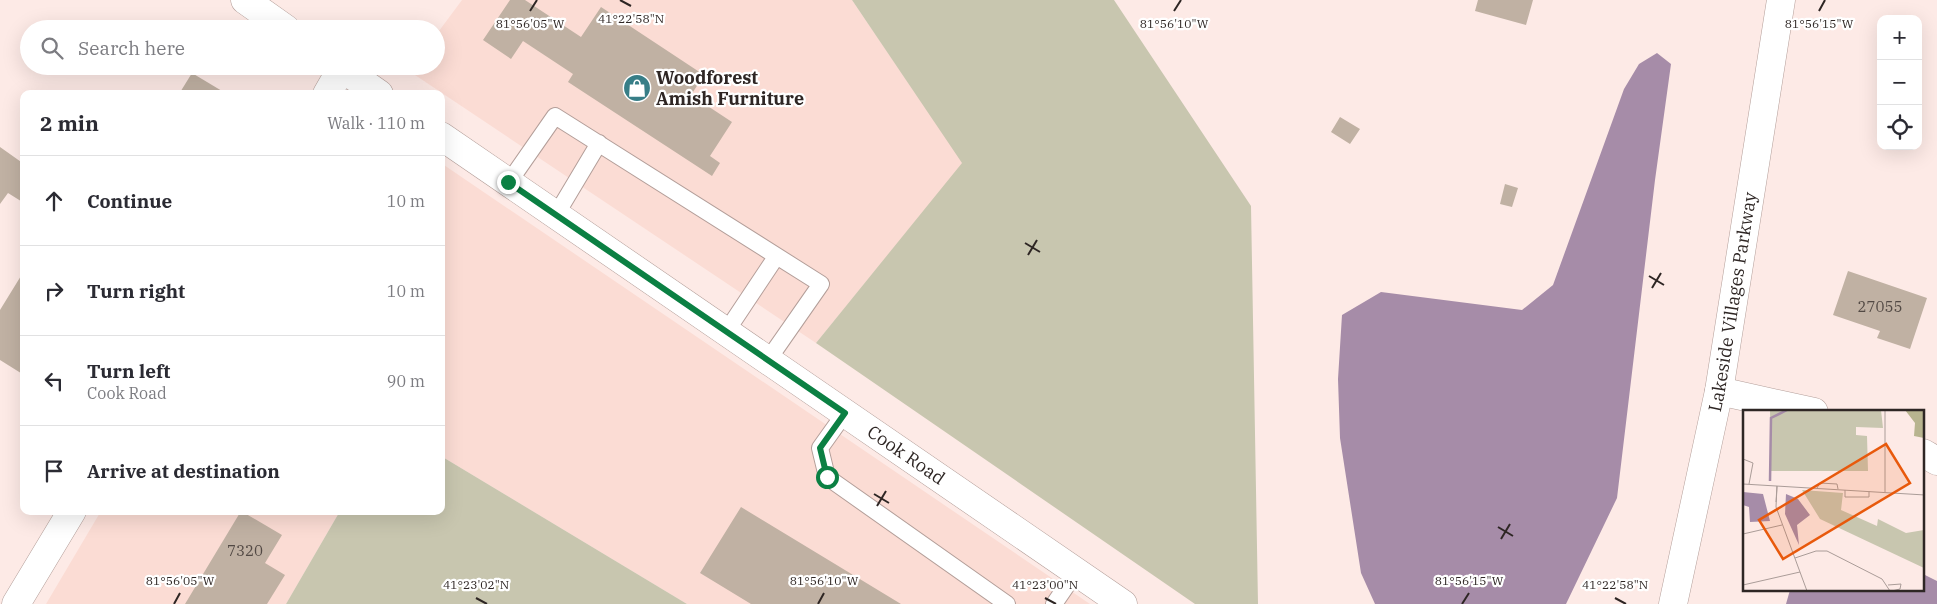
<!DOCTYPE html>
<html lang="en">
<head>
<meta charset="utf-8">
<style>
	body { margin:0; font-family:"IBM Plex Serif",serif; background:#f7f7f7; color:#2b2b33 }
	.controls { position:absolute; right:15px; top:15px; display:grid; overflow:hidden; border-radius:10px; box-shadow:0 5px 20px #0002 }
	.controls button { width:45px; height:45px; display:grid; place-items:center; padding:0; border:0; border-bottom:1px solid #e1e1e2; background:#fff; color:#2b2b33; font:25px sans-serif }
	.stop { position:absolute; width:15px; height:15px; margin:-11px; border:4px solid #0b8043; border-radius:50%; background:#fff }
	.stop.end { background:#0b8043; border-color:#fff; box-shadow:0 1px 5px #0008 }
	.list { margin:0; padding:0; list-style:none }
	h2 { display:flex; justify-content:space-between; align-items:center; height:65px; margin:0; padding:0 20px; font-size:21px }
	h2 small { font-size:16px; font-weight:400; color:#7c7c81 }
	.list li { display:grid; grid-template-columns:32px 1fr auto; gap:15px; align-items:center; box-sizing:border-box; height:90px; padding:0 20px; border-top:1px solid #e1e1e2 }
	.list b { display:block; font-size:19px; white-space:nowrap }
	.list p { margin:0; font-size:16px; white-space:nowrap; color:#7c7c81 }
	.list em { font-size:16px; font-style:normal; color:#7c7c81 }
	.icon { flex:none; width:28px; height:28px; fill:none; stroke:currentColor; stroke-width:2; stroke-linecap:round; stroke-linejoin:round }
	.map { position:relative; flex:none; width:1937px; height:604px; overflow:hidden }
	.search { position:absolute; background:#fff; box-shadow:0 5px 20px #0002; left:20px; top:20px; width:425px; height:55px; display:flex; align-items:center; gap:12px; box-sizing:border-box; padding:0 18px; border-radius:28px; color:#7c7c81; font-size:19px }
	.panel { position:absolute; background:#fff; box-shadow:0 5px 20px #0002; left:20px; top:90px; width:425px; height:425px; border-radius:10px }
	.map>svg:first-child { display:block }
	.built { fill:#fbdcd4 }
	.green { fill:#c8c6af }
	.water { fill:#a68ca8 }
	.building { fill:#c0b1a3 }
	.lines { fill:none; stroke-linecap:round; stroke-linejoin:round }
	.service-casing { stroke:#b39e99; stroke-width:18 }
	.minor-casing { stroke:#b39e99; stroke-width:29 }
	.tertiary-casing { stroke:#b39e99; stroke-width:29 }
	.service { stroke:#fff; stroke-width:16 }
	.minor { stroke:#fff; stroke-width:28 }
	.tertiary { stroke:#fff; stroke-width:28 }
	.route { stroke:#0b8043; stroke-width:6 }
	.ticks { fill:none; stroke:#2e2624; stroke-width:2 }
	.labels { text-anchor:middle; stroke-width:4.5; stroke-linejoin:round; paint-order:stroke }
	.number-label { font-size:15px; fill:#524944 }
	.poi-label { font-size:18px; font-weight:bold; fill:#2e2624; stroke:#fff; text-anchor:start }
	.street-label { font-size:18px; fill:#2e2624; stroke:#fff }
	.inset-river { fill:none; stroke:#a68ca8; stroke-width:2.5 }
	.inset-road { fill:none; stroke:#aa9c98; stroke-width:1 }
	.view { fill:#e8590c; fill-opacity:0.15; stroke:#e8590c; stroke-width:2.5 }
	.inset-edge { fill:none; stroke:#2e2624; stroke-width:2.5 }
	.ticks-label { font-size:12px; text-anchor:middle; fill:#2e2624; stroke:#fff; stroke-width:4.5; stroke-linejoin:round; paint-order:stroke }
</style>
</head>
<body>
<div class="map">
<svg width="1937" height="604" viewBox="0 0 1937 604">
	<rect width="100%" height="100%" fill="#fdeae6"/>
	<path class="built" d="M462 0H852L963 163 816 343 409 71 413 66H436V35Z
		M441 163 1090 604H687L441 456Z
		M101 511H340L286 604H46Z"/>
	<path class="green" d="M852 0H1114L1251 206 1258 604H1195L816 343 962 163Z
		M441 456 687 604H286L340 511H441Z"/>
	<path class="water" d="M1657 53 1671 64 1655 180 1617 498 1566 604H1375L1361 573 1340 438 1338 379 1342 315 1381 292 1522 310 1553 285 1624 89 1639 64Z
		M1923 574 1937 581V604H1786L1790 590H1923Z"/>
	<path class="building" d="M510 0H525L581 37 601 7 704 75 691 95 732 122 710 156 720 163 712 176 568 82 573 74 523 41 511 59 483 40Z
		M1478 0H1533L1526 25 1475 11Z
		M192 73 227 94H179Z
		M1340 117 1360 129 1350 144 1331 132Z
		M0 147 24 164V203L8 193 0 204Z
		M1505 184 1518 188 1512 207 1500 204Z
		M24 271V375L0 360V310Z
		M1848 271 1927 298 1910 349 1877 338 1880 331 1833 315Z
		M741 507 901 604H751L700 573Z
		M241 511 282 535 265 563 285 575 267 604H185Z"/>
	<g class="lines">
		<g class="service-casing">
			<path id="service" d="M509 182 555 116 821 284 768 360
				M556 215 599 143
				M726 332 776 257
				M845 413 820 448 827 477 1007 604
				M1054 604 1076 572"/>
		</g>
		<g class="minor-casing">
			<g id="minor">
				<path d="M1719 391 1814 412"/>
				<path d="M1923 453 1937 461"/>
				<path id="s1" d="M1673 604 1719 391 1781 0"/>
			</g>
		</g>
		<g class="tertiary-casing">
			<g id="tertiary">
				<path d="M245 0 286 29"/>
				<path d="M339 66 379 94"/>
				<path d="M327 94 342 68"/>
				<path id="s2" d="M441 136 1123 604"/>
				<path d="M16 604 72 511"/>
			</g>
		</g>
		<use href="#service" class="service"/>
		<use href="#minor" class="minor"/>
		<use href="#tertiary" class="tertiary"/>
	</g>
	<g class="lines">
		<path class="route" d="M508 182 845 413 820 448 827 477"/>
	</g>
	<path class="ticks" d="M620 0 631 6M530 11 537 0M1174 11 1181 0M1819 11 1825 0M1025 243 1040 252M1028 255 1037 240M1649 276 1664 285M1652 288 1661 273M874 494 889 503M877 506 886 491M1498 527 1513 536M1501 539 1510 524M476 598 487 604M1045 598 1056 604M1615 598 1626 604M174 604 180 593M818 604 824 593M1462 604 1469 593"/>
	<defs>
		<g id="shop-disc" transform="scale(1.4375)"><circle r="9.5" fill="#377e87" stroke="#fff"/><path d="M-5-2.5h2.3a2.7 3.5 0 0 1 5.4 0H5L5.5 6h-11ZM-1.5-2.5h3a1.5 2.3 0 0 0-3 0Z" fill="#fff"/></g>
	</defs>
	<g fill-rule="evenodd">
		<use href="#shop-disc" x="637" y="88"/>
	</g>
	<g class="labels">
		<g class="number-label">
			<text x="1880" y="312">27055</text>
			<text x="245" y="556">7320</text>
		</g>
		<g class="poi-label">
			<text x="656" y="84">Woodforest<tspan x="656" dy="21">Amish Furniture</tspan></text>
		</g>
		<g class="street-label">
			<text dy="6" stroke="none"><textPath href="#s1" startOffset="308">Lakeside Villages Parkway</textPath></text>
			<text dy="6" stroke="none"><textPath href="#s2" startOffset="564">Cook Road</textPath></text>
		</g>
	</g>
	<g transform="translate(1743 410)">
		<rect width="181" height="181" fill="#fdeae6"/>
		<path d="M27 0H138L140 18 113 17V25L124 26 125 61H28ZM59 80 100 83 98 100 134 116 135 109 163 123 181 120V158L77 109Z" fill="#c8c6af"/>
		<path d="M162 0H181V28L171 26 172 13Z" fill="#b8b48f"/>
		<path d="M0 82 20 84 27 111 7 112 6 97 0 95ZM43 84 55 89 67 105 54 115 56 135 42 104Z" fill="#a68ca8"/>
		<path class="inset-river" d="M27 71 28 8 44 0"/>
		<path class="inset-road" d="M0 49 10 53 6 74M0 74 182 85M34 76 33 97 64 181M74 78 77 73 94 74 95 79M102 80V87H126V81M142 82V0M33 92 34 76M0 124 39 115M52 148 73 141H84L139 169 147 181M0 175 57 162M145 175 158 174 157 179 149 181"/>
		<path class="view" d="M143 34 167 73 40 149 16 110Z"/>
		<rect width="181" height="181" class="inset-edge"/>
	</g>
	<g class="ticks-label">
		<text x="631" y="23">41°22'58"N</text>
		<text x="1819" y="28">81°56'15"W</text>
		<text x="530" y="28">81°56'05"W</text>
		<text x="1174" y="28">81°56'10"W</text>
		<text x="180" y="585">81°56'05"W</text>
		<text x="824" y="585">81°56'10"W</text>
		<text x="1469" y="585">81°56'15"W</text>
		<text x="476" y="589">41°23'02"N</text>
		<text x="1045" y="589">41°23'00"N</text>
		<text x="1615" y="589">41°22'58"N</text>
	</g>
</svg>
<div class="controls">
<button>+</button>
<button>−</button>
<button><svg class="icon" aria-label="locate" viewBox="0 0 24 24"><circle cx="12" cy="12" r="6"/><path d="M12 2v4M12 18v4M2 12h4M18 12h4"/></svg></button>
</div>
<div class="stop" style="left:827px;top:477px"></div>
<div class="stop end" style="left:508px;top:182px"></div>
<div class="search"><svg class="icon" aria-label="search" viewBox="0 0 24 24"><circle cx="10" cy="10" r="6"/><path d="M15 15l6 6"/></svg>Search here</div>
<section class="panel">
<h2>2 min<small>Walk · 110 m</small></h2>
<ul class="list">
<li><svg class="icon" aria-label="ahead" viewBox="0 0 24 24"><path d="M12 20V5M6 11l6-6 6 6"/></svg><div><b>Continue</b></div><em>10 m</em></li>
<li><svg class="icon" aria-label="right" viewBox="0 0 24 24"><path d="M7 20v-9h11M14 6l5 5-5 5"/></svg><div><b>Turn right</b></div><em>10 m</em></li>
<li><svg class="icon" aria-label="left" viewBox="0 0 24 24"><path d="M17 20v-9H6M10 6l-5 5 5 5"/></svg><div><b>Turn left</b><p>Cook Road</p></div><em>90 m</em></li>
<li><svg class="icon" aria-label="arrive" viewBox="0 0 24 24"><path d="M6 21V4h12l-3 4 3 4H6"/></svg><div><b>Arrive at destination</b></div></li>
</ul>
</section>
</div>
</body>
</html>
